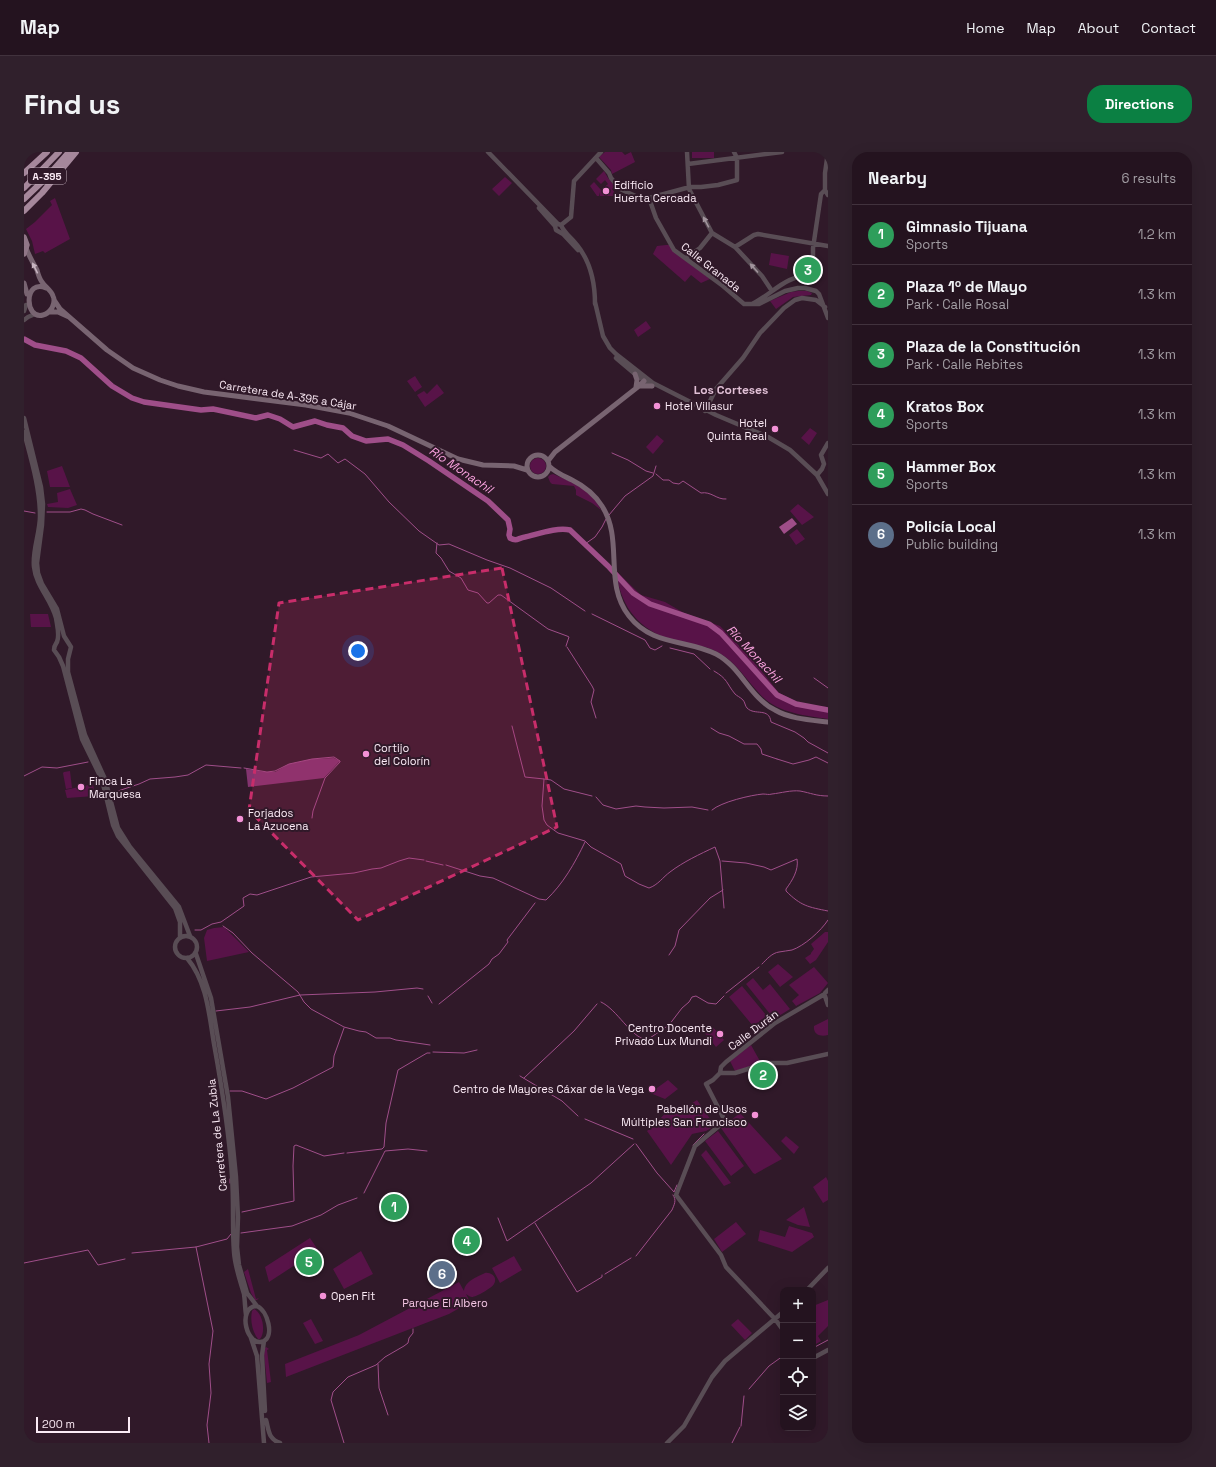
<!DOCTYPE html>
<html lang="en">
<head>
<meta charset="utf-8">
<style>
	body { margin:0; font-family:"Space Grotesk",sans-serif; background:#30202c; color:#f1f3f6 }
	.controls { position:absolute; right:12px; bottom:12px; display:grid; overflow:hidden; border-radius:8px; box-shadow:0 4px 16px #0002 }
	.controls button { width:36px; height:36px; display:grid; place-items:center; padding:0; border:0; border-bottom:1px solid #41323d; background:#24131f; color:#f1f3f6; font:20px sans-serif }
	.scale { position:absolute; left:12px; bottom:10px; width:94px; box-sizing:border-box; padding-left:4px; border:2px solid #fbeaf5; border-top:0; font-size:11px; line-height:14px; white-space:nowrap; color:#fbeaf5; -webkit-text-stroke:3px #301929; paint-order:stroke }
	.you { position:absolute; left:334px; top:499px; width:14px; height:14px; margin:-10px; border:3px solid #fff; border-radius:50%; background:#1a73e8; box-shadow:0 0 0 6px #1a73e833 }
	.badge { display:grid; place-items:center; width:26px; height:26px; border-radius:50%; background:#0b8043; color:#fff; font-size:13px; font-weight:700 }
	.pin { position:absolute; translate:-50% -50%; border:2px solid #fff; box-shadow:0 1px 4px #0006 }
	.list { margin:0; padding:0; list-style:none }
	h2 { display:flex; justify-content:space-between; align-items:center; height:52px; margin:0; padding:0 16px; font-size:17px }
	h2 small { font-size:13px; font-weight:400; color:#a39ea4 }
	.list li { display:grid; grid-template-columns:26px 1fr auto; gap:12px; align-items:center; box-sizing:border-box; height:60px; padding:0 16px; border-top:1px solid #41323d }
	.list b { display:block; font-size:15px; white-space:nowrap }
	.list p { margin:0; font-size:13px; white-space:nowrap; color:#a39ea4 }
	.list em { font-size:13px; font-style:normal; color:#a39ea4 }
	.icon { flex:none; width:22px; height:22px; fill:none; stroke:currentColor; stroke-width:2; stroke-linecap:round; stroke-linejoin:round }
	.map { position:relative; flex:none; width:804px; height:1291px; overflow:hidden; border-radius:16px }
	header { display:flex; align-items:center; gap:24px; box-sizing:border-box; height:56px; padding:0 20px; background:#24131f; border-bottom:1px solid #41323d }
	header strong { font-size:19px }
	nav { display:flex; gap:22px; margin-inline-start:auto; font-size:14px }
	.intro { display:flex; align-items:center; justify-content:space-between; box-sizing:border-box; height:96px; padding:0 24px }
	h1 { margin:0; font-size:28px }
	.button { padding:10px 18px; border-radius:16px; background:#0b8043; color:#fff; font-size:14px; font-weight:700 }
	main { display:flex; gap:24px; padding:0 24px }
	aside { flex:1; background:#24131f; border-radius:16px; box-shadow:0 4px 16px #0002 }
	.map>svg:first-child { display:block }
	.green { fill:#581348 }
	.forest { fill:#83346f }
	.water { fill:#9f4e89 }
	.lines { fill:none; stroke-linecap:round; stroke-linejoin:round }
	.stream { stroke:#9f4e89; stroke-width:1 }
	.river { stroke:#9f4e89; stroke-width:5.5 }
	.tertiary { stroke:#594d55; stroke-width:4.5 }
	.secondary { stroke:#786471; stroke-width:5 }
	.primary { stroke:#907687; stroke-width:5.5 }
	.motorway { stroke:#a5879b; stroke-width:6 }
	.oneway { fill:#a2949d }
	.oneway2 { fill:#c7b4c0 }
	.marked { fill:#c82d6a; fill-opacity:0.2; stroke:#c82d6a; stroke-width:3; stroke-dasharray:8 5; stroke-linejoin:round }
	.poi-dot { fill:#f391d6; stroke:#301929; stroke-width:1.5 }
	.labels { text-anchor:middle; stroke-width:4; stroke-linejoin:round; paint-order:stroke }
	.shield { fill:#301929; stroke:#beabb8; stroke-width:1 }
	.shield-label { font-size:10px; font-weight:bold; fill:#fbeaf5 }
	.poi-label { font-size:11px; fill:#fbeaf5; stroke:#301929; text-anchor:start }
	.street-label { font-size:11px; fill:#fbeaf5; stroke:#301929 }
	.park-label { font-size:11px; fill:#f3c5e3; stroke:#301929 }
	.neighbourhood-label { font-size:12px; font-weight:bold; fill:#e0bfd5; stroke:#301929 }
	.water-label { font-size:12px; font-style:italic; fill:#faa2df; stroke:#301929 }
</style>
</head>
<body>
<header>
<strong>Map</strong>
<nav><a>Home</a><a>Map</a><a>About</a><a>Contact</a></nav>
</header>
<div class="intro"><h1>Find us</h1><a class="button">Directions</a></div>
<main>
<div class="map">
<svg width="804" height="1291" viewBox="0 0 804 1291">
	<rect width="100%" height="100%" fill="#301929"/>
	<path class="green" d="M581 0H598L601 3 607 0 611 10 588 22 587 18 575 5Z
		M668 0H690V6H668Z
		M580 19 584 26 591 34 588 37 592 42 589 44H576L575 40V44H573L566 34 570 30 577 38 584 32 581 28 577 32 572 27Z
		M481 25 488 31 475 44 468 37Z
		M31 46 46 87 21 101 19 99 11 102 8 89 2 77 11 70 28 53 26 49Z
		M642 93H645L686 127 677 131 667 123 661 130 629 102 633 94Z
		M747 101 765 104 763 117 745 113Z
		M774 139H783L788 141 787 143 769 145 752 157 746 149 767 140Z
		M622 169 627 176 614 185 610 178Z
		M391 224 398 235 391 240 383 229Z
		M413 232 420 241 401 255 393 243 400 239 403 242Z
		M786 276 793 281 785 293 777 286Z
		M633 283 640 289 629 302 622 295Z
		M506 314a8 8 0 1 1 16 0a8 8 0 1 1-16 0Z
		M38 314 46 335H26L23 319Z
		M529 322C548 330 568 338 577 358L568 351 552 343V338L550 334 528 332 526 330 524 325 526 323Z
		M46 337 53 353 44 356 24 355 23 352 34 350 33 341Z
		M774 352 790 365 778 373 766 359Z
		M773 377 781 387 772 393 765 383Z
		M592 419 617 443 641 450 660 461 696 474 729 508 755 541 778 552 804 555V567C779 563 752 561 735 541 722 527 713 512 697 502 680 491 660 493 642 486 611 474 596 451 592 419Z
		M6 462H24L27 475H7Z
		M46 619 48 636 42 637 39 621 40 620Z
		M69 632 71 644 43 646 41 638Z
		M200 775 225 800 183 809 180 786 183 778 190 776Z
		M801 780H804V790L792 808 786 812 781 806 787 802V801L790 797 787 792Z
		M754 812 769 825 756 835 744 820Z
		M790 815 804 831 796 841 772 854 768 849 775 843 765 833Z
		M729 826 739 838 746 832 766 857 750 867 722 832Z
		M718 834 747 869 734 880 705 845Z
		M804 867V883C797 885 789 883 790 874Z
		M687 873 700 888 692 895 679 879Z
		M727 893 737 911 711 919 706 909Z
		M738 914 748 928 739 932 729 918Z
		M644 928 654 937 641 947 626 941Z
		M673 948 691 974 682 979 668 982 647 1013 623 979 634 969 649 953 654 960Z
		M716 961 758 1007 731 1022 729 1021 697 976Z
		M694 979 720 1014 707 1024 681 989Z
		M762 984 775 995 770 1002 757 989Z
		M682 998 707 1031 700 1034 677 1003Z
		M802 1025 804 1029V1048L799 1051 789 1035Z
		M780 1055 786 1075 774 1073 762 1068Z
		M712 1070 722 1082 698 1100 690 1087Z
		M765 1074 788 1081 790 1085 768 1100 734 1089 736 1078 761 1085Z
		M286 1086 294 1098 245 1130 241 1115Z
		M337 1099 349 1122 320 1137 309 1117Z
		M490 1104 498 1118 476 1131 468 1116Z
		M224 1117 232 1147 235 1146 233 1148H231L227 1141 220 1120Z
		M461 1121C467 1120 474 1125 470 1132 468 1136 452 1145 448 1145 446 1145 445 1144 442 1142L446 1150 425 1162 262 1225 261 1212 335 1183 435 1130 440 1139C441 1129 453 1125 461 1121Z
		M804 1148V1174L794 1184 797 1189 789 1194V1154Z
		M230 1157C239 1161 242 1180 236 1187H234C228 1179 226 1168 228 1159Z
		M287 1167 299 1189 291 1192 279 1171Z
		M714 1167 728 1181 721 1188 707 1173Z
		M242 1195 245 1197 243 1198 247 1230 243 1231 240 1202 241 1196Z"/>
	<path class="forest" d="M310 606 316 609 300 626 224 635 222 617 241 620H251L265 612 288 607Z"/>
	<path class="water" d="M768 366 773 372 760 382 755 375Z"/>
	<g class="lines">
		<path class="stream" d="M270 298 297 306 304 302 314 311 321 307 341 322 365 350 395 379 415 393 425 392 463 408 486 416 527 436 561 459
			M588 301 604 308 622 319 629 321
			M632 322 639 328H645L649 331 655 332 659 329 677 341C687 339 693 348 702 347
			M0 359 11 361
			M23 360H46L57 357 61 358 69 362 98 373
			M585 363 601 344 629 324 632 314
			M413 391 412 401 417 406 425 419 437 426 444 438 454 441 463 451H465L474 443H477L524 477 543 484 545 485 542 494
			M561 392 571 385 578 375 582 367
			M568 462 621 488 626 496 631 498 638 494
			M543 495 568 534 570 538 567 550 572 566
			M646 496 670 502 686 517
			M690 519C704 527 702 531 711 542 713 544 716 545 719 548 721 550 721 554 723 556 731 564 745 555 747 570L771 580 780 586 784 590 804 601
			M790 526 804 536
			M488 574 501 625 520 627 518 654 520 668 523 673 534 681 561 689 567 695 597 712 601 724 615 732 625 736C634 733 639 725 646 720 659 710 676 702 691 695L696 709 700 756
			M687 576 695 581 705 584 720 592H733L737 597 738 602 753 607
			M753 607 769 612 785 608 792 605 804 611
			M220 616 243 620 251 619 265 612 288 607 310 605 316 609V610L301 626 289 659 288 666
			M0 624 18 615 33 616 64 610
			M520 627 527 628 540 637 568 644
			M91 640 115 632 126 627 151 625 164 623 182 613 217 616
			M572 645 579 653 592 657 612 654 621 655 640 656 668 655 684 658
			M688 658C697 650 727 643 739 642 742 642 745 643 748 642 757 641 767 638 776 639 787 641 792 644 804 644
			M402 709 419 713
			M698 709 722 711 740 715 747 718 773 707C775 718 768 729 762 737V739C777 754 784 755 804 759
			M422 713 456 724 469 726 515 747 522 748C539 732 551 711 561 690
			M199 774 209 781 228 801 274 840 280 850 287 857 320 875 335 879 342 880 352 886H366L372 888 406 893
			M171 778H177L188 772 197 770 220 754 219 746 226 742 233 743 287 725 330 721 348 717 357 716 375 709 385 706 400 708
			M645 803 651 794 655 778 686 746 699 738
			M738 812C743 807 748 801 755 800 759 799 764 799 768 798 780 794 797 779 804 768
			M702 841 735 815
			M404 844 408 851
			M577 850C594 858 606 885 623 888L645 873 658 856 665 850 668 845 672 844 684 851 692 852 700 844
			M415 852 465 812 468 807 475 802 484 790 483 788 511 751
			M192 859 226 855 276 843 351 840 393 836 399 837
			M409 900 440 901 453 898
			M496 924 538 949 554 964
			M500 926 550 879 573 852
			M206 939H218L242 947 269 936 309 915 310 904 320 876
			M561 967 609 987
			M612 992 633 1021 650 1040 653 1033
			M669 993 680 982
			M323 1001 358 997 360 995 362 971 374 918 403 901H406
			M206 1027V1031
			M340 1041 361 999 384 997 403 999
			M218 1060 270 1049 269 1014 270 994 272 993 300 1004 320 1001
			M474 1066 483 1089 567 1031 610 992
			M511 1071 553 1140 578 1125V1123
			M217 1081 268 1074 297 1063 314 1053 333 1046
			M172 1095 189 1179 185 1212 187 1241 183 1273 185 1291
			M108 1101 172 1095 203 1087 207 1082
			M612 1104 648 1058C650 1053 653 1048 649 1043
			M0 1111 64 1098 74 1113 101 1107
			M581 1122 607 1106
			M789 1196 804 1188
			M354 1212 355 1236 364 1263
			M725 1237 745 1214 759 1204
			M717 1274 720 1244
			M320 1291 307 1248 309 1240 324 1225 352 1213 361 1205 380 1194 384 1191 385 1186 389 1181V1177
			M708 1291 716 1275"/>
		<path class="river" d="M0 187 11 193 42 199 57 206 88 234 108 246 120 250 177 258 189 257 232 266 244 263 256 267 269 275 291 269 303 273 319 276 328 284 342 289 364 287 379 293 405 309 464 349 484 368 486 377 485 383 486 386C493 390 494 386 501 385 514 382 533 375 546 378L584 414 609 441 626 452 685 472 697 481 753 543 772 552 804 558"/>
		<path class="tertiary" d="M464 0 534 72 537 73
			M663 0 665 37 688 81 711 95 738 124 748 139
			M572 6 585 21 587 26 596 37 616 46H625L666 35H677L694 33 713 28V6L710 0
			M664 12 758 0
			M801 38 804 43
			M625 46 632 66 650 98 699 134 720 152H735L761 139 774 136H781L792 139 795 142 804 166
			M515 56 531 74 532 78 539 82 554 98
			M537 73C540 81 548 86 553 93 566 109 571 131 571 152
			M537 73 547 65 550 29 577 0
			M711 95 730 83 734 82 804 94
			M662 106 676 96 688 81
			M571 150 579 184 586 196 592 202 629 231 692 263 744 285 766 298 793 323 804 342
			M728 152C750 141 761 123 789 123V96L797 42 801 38V21L804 0
			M0 159 2 153
			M0 168 4 165 11 162
			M592 206 611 222 628 234
			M681 259 692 237 719 206 736 181 760 156 771 148 778 146 792 148 801 155
			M0 266 17 335 19 352 18 373 13 411 14 421 18 432 33 457 40 484 47 495 44 507V520L61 583 81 627 94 676 106 695 155 755 166 784
			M0 280C7 307 16 336 16 364 16 381 8 399 10 415 12 434 27 447 32 466 33 473 36 483 33 490 31 493 30 494 30 498L35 505 39 514 58 587 78 628 89 673 94 684 151 756 156 770V786
			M793 323 798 317 800 312 797 303 804 291
			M151 795a11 11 0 1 1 22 0a11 11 0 1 1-22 0Z
			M172 802 187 846 204 945 212 1025 214 1065 213 1095 215 1113 223 1141 233 1154
			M163 806C183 830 185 862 190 892 198 936 205 980 208 1024 210 1050 208 1075 210 1100 211 1115 216 1128 220 1142 221 1149 221 1156 222 1163
			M801 841 804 838
			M801 844 804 853
			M696 921 689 928 682 932 701 969 671 994 652 1043 697 1103 702 1115 751 1167 759 1178
			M696 921 697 915 702 910 751 871 799 843
			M696 921H711L743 911H763L804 902
			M783 1138 804 1116
			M233 1154C244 1159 250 1184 240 1189 223 1197 212 1155 233 1154Z
			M227 1186 233 1204 240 1291
			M240 1189 238 1203 241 1259
			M789 1206 804 1198
			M242 1268C245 1278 244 1287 256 1291
			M643 1291 660 1274 688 1225 701 1209 759 1160"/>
		<path class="secondary" d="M2 96C5 104 9 111 13 118 14 122 15 126 18 130 21 135 27 138 29 144 31 148 30 152 28 156 26 159 23 162 19 163 0 168 0 126 22 136
			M0 131 3 142
			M30 148 36 157 83 198 109 216 136 228 154 234 180 240 282 253 325 261 364 274 434 307 459 313 490 314 503 318
			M25 160H34L45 165
			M611 222 613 228 612 235
			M615 234H628
			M503 314a11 11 0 1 1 22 0a11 11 0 1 1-22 0Z
			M524 309 531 300 615 234 620 229
			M525 314C532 321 540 324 548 328 560 334 571 343 578 354 600 388 579 431 605 464 628 494 662 487 692 502 717 515 726 546 751 558 766 567 787 568 804 570"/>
		<path class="primary" d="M0 85 3 93 0 102"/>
		<path class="motorway" d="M0 21 23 0
			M0 36 35 0
			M0 47 22 26 45 0
			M0 59 18 41 52 0"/>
	</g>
	<defs><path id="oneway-solid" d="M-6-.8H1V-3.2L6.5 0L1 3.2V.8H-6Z"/></defs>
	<g class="oneway">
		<use href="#oneway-solid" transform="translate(682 70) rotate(-118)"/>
		<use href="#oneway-solid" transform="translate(730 116) rotate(-132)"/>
	</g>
	<use class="oneway2" href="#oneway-solid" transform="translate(11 116) rotate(-116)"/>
	<path class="marked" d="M478 416 533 675 334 768 225 658 255 451Z"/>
	<g class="poi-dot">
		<circle cx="582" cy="39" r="4"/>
		<circle cx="633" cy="254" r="4"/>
		<circle cx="751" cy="277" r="4"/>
		<circle cx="342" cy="602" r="4"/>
		<circle cx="57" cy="635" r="4"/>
		<circle cx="216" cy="667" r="4"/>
		<circle cx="696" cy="882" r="4"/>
		<circle cx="628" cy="937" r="4"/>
		<circle cx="731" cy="963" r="4"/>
		<circle cx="299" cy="1144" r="4"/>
	</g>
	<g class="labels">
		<rect class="shield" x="4" y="16" width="38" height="16" rx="3"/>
		<g class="shield-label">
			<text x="23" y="28">A-395</text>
		</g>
		<g class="poi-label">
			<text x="590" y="37">Edificio<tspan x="590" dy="13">Huerta Cercada</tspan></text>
			<text x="641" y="258">Hotel Villasur</text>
			<text x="743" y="275" text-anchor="end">Hotel<tspan x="743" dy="13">Quinta Real</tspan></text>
			<text x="350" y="600">Cortijo<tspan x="350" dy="13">del Colorín</tspan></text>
			<text x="65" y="633">Finca La<tspan x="65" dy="13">Marquesa</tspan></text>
			<text x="224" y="665">Forjados<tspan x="224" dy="13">La Azucena</tspan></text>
			<text x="688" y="880" text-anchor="end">Centro Docente<tspan x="688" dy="13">Privado Lux Mundi</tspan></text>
			<text x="620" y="941" text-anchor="end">Centro de Mayores Cáxar de la Vega</text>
			<text x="723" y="961" text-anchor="end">Pabellón de Usos<tspan x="723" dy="13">Múltiples San Francisco</tspan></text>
			<text x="307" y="1148">Open Fit</text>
		</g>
		<g class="street-label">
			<text transform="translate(687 115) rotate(38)" y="4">Calle Granada</text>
			<text transform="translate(264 243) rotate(9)" y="4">Carretera de A-395 a Cájar</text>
			<text transform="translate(729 878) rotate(-37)" y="4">Calle Durán</text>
			<text transform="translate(193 983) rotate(-96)" y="4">Carretera de La Zubia</text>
		</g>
		<g class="park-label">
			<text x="421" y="1155">Parque El Albero</text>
		</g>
		<g class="neighbourhood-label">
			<text x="707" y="242">Los Corteses</text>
		</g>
		<g class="water-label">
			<text transform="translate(437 318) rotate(34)" y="4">Río Monachil</text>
			<text transform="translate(730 502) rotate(47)" y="4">Río Monachil</text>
		</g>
	</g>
</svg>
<div class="controls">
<button>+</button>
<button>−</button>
<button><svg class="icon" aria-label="locate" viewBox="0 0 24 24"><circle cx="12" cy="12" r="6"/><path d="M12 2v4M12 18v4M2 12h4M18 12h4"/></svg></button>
<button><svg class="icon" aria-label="layers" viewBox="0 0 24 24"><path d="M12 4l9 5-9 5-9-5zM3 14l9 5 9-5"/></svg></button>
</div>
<div class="scale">200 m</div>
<div class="you"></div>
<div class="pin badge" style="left:370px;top:1055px;background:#2e9e5b">1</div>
<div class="pin badge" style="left:739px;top:923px;background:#2e9e5b">2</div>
<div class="pin badge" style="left:784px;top:118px;background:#2e9e5b">3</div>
<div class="pin badge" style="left:443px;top:1089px;background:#2e9e5b">4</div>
<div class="pin badge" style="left:285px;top:1110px;background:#2e9e5b">5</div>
<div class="pin badge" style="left:418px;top:1122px;background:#5c6f8a">6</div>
</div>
<aside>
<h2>Nearby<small>6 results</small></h2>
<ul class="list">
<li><span class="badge" style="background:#2e9e5b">1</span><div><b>Gimnasio Tijuana</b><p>Sports</p></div><em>1.2 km</em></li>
<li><span class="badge" style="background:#2e9e5b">2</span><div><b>Plaza 1º de Mayo</b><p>Park · Calle Rosal</p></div><em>1.3 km</em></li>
<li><span class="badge" style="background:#2e9e5b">3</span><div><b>Plaza de la Constitución</b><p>Park · Calle Rebites</p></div><em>1.3 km</em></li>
<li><span class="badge" style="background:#2e9e5b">4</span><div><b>Kratos Box</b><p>Sports</p></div><em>1.3 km</em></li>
<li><span class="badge" style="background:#2e9e5b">5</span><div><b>Hammer Box</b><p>Sports</p></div><em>1.3 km</em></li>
<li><span class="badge" style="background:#5c6f8a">6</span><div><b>Policía Local</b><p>Public building</p></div><em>1.3 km</em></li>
</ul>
</aside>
</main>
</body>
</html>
